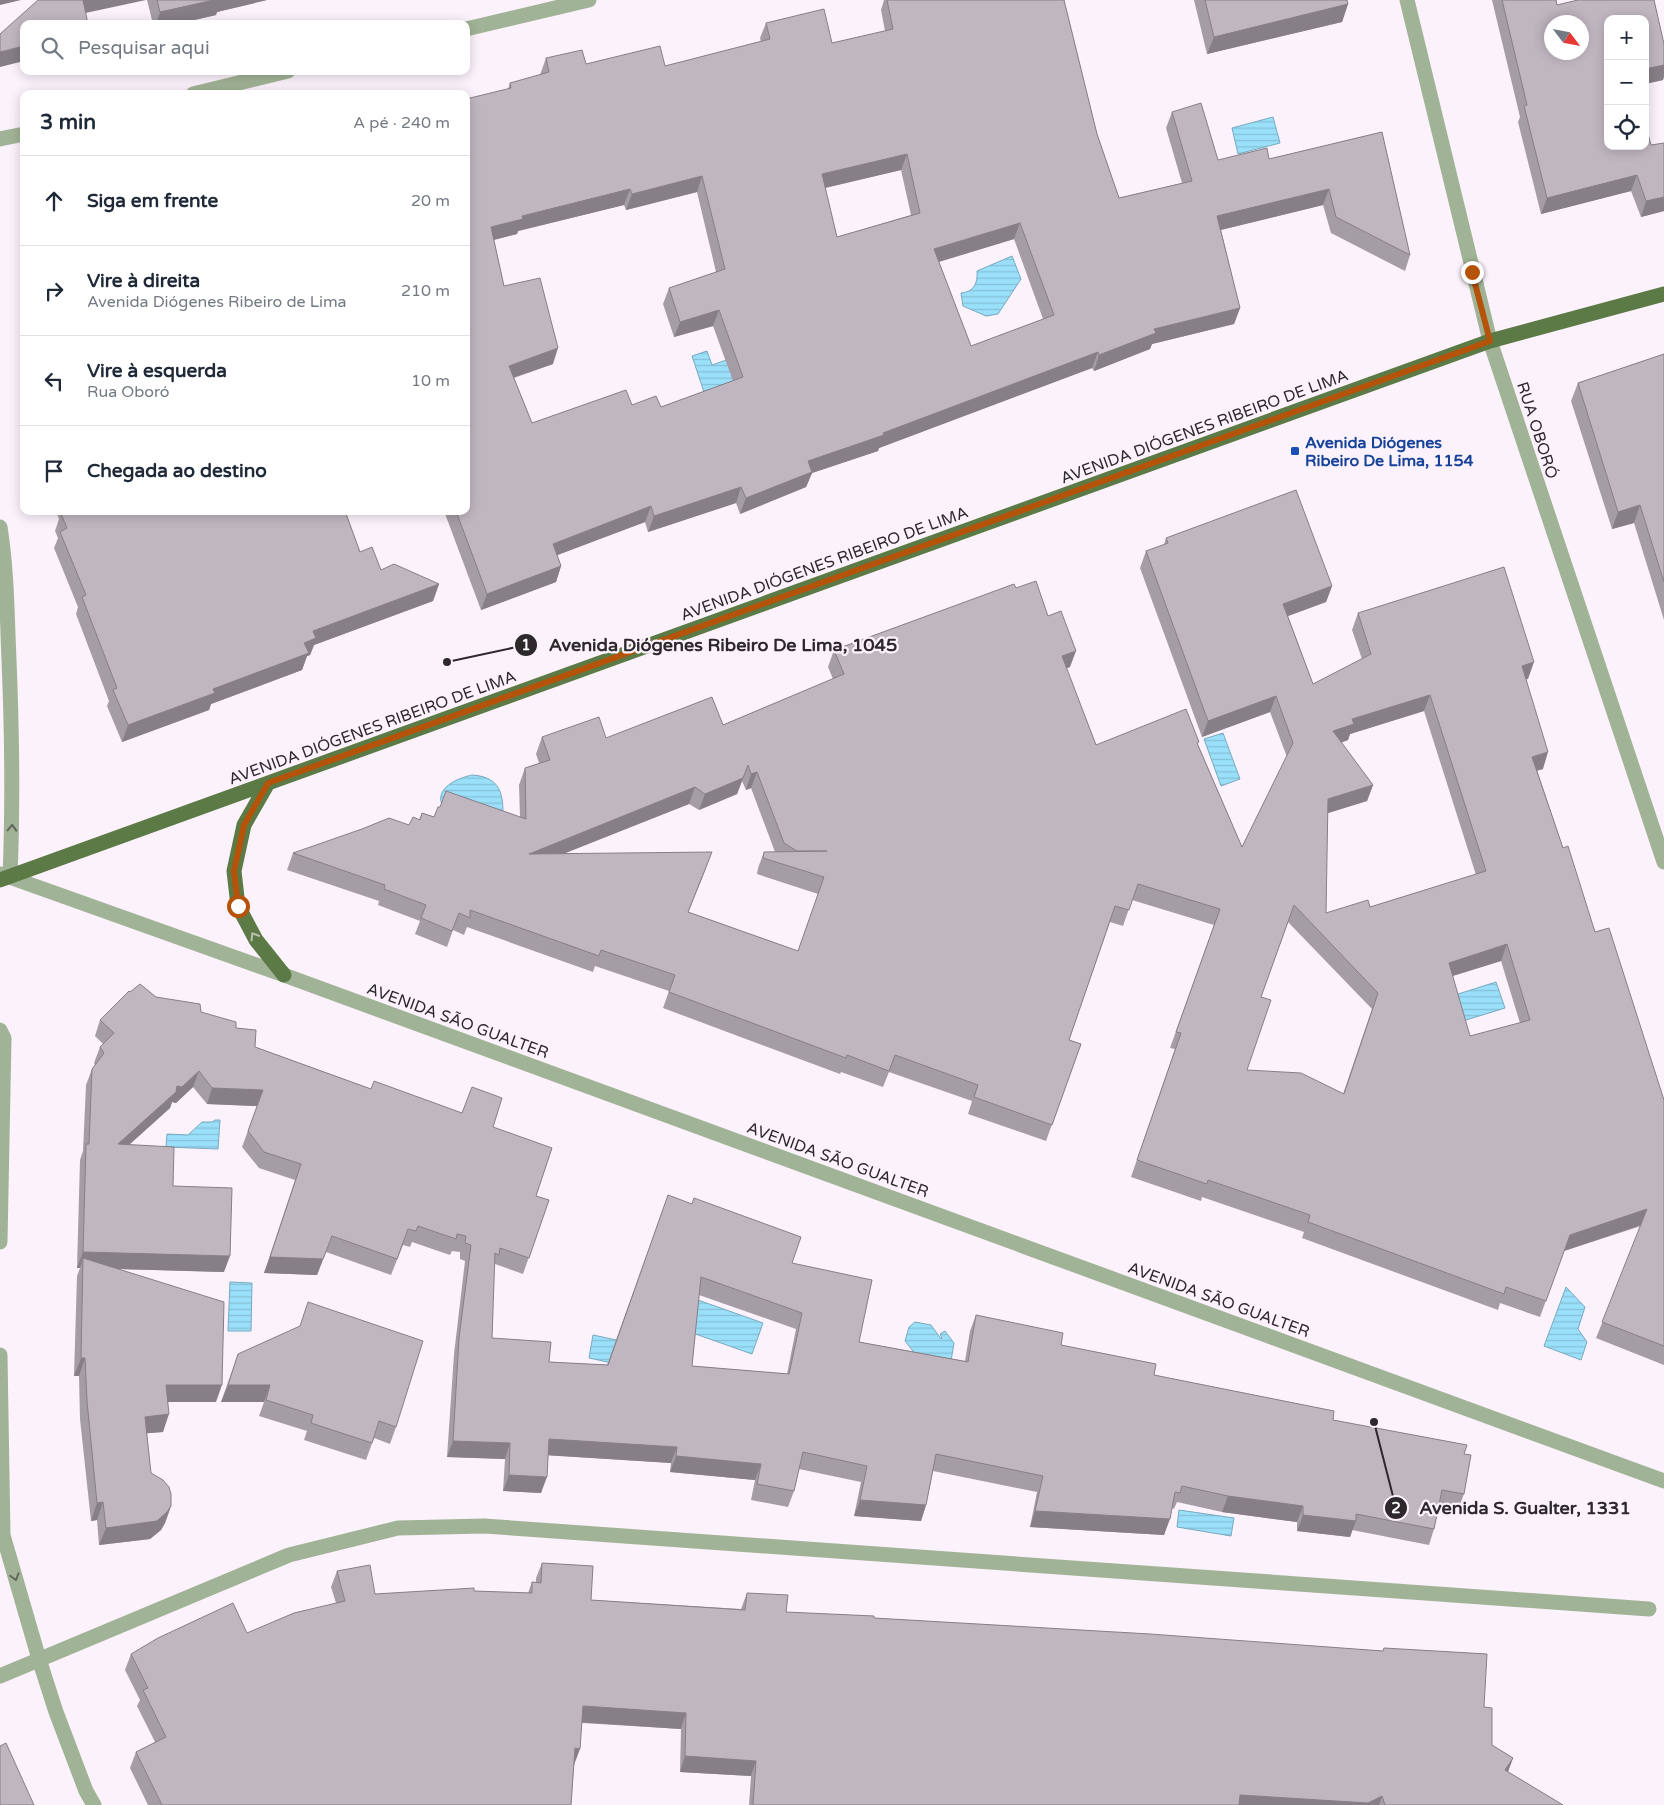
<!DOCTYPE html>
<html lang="pt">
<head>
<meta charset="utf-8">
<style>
	body { margin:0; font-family:"Varela Round",sans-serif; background:#f2f2f3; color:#1f2937 }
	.controls { position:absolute; right:15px; top:15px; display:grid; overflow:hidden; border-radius:10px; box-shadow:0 2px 12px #0003 }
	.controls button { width:45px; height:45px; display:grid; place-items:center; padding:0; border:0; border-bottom:1px solid #e0e1e3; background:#fff; color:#1f2937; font:25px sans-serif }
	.compass { position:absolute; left:1544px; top:15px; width:45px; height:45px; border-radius:50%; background:#fff; box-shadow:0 2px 12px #0003; rotate:122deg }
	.stop { position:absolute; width:15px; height:15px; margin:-11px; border:4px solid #b45309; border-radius:50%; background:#fff }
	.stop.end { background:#b45309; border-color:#fff; box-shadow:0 1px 5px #0008 }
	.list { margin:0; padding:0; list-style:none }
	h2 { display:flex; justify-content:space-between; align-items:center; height:65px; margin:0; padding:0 20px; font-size:21px }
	h2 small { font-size:16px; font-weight:400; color:#747a83 }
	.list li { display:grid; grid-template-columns:32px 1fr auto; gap:15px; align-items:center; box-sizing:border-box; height:90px; padding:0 20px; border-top:1px solid #e0e1e3 }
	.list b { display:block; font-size:19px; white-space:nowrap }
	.list p { margin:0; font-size:16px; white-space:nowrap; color:#747a83 }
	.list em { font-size:16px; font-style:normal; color:#747a83 }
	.icon { flex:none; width:28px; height:28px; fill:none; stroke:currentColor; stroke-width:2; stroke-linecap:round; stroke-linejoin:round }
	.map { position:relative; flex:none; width:1664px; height:1805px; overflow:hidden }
	.search { position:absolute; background:#fff; box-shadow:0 2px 12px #0003; left:20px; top:20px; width:450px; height:55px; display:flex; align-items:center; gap:12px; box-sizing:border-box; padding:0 18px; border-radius:10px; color:#747a83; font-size:19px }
	.panel { position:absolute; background:#fff; box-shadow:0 2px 12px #0003; left:20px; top:90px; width:450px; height:425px; border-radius:10px }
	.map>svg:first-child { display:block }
	.water { fill:url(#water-rules); stroke:#79a9bd }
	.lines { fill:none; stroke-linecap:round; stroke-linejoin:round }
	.minor { stroke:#a1b396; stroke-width:15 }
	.major { stroke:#5c7a46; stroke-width:15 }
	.wall { fill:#a59da5; fill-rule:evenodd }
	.shaded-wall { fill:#867f86 }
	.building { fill:#c0b6c0; stroke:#867f86; fill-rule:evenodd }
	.oneway { stroke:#61675c }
	.oneway2 { stroke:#bcc2b3 }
	.route { stroke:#b45309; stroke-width:6 }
	.transit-dot { fill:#1a4fb4; stroke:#fcf2fc; stroke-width:2 }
	.labels { text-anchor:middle; stroke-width:4.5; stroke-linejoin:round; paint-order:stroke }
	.street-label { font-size:16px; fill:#2c282c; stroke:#fcf2fc }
	.transit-label { font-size:16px; font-weight:bold; fill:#164399; stroke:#fcf2fc; text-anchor:start }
	.leader { fill:none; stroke:#2c282c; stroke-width:2 }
	.callout-dot { fill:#2c282c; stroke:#fcf2fc; stroke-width:2 }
	.mark-label { font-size:15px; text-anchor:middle; font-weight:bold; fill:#fff }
	.callout-label { font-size:18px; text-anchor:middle; font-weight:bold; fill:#2c282c; stroke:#fcf2fc; stroke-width:4.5; stroke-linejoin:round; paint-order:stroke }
</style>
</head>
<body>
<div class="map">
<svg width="1664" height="1805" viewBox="0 0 1664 1805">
	<defs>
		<pattern id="water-rules" width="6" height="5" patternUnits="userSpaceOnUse" patternTransform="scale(1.25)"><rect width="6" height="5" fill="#9ae0fb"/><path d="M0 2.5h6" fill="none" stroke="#85c0d7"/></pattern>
	</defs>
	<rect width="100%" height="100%" fill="#fcf2fc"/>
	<path class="water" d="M1273 117 1280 143 1238 154 1232 128Z
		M1012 256 1021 279 998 314 986 316 963 306 961 293C974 292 978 283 977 271Z
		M707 351 712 365 752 351 760 375 705 395 692 356Z
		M1223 733 1240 779 1221 786 1204 739Z
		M472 775C506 777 503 801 503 828L443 807C433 788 458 778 472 775Z
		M1496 982 1505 1008 1463 1021 1455 995Z
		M215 1120H220L218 1149 166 1147 167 1134 188 1135 202 1122H212Z
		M230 1282 252 1283 251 1331H228Z
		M1566 1287 1585 1307 1578 1329 1587 1342 1581 1360 1544 1346Z
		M698 1300 763 1323 752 1354 687 1331Z
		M915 1322 931 1325 941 1339 942 1338 940 1334 945 1331 954 1343 951 1361 920 1360 905 1341 909 1327Z
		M593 1335 640 1345 635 1368 589 1358Z
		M1179 1510 1234 1518 1231 1536 1177 1527Z"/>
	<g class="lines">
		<path class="minor" d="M1407 0 1490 341 1664 862
			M466 29 589 0
			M193 94 288 71
			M0 139 24 134
			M0 527C7 571 7 615 9 660 12 732 13 804 10 877
			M1 874 284 975 1664 1481
			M0 1030 4 1038 0 1242
			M0 1355 3 1535 39 1659 56 1712 86 1791 94 1805
			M0 1676 289 1555 398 1528 484 1526 1649 1609"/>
		<path class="major" d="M268 783 244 825 234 871 238 906 256 940 284 975
			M0 880 1490 341 1664 294"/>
	</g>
	<path class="wall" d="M147 0H267L217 12 216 15 177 24H153Z
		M884 0H1064L1097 134 1119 198 1182 183 1166 128 1172 112 1218 160 1269 159 1382 132 1410 255 1405 271 1331 233 1323 205 1221 230 1240 308 1234 324 1152 344 1150 349 1094 371 1092 368 879 448 878 451 812 473 806 487 740 514 736 503 648 532 645 522 557 555 561 566 556 582 481 610 444 511H466L508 89 510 83 540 75 546 58 586 64 665 66 761 42 760 38 766 23 832 43 885 31 881 10ZM901 170 911 215 837 237 825 188ZM697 192 716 272 669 288 663 304 674 337 713 326 733 381 661 407 632 405 532 423 514 378 553 364 504 286 494 240 517 234 518 231 624 205 626 210ZM1014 239 1043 319 971 346 939 262Z
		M1194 0H1347L1348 4 1342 22 1207 54Z
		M1492 0H1556L1557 5 1578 0H1654L1664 44V76L1663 80 1645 84V19H1608V146H1645V123L1651 145 1664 143V211L1641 217 1631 191 1541 214 1518 122 1520 117ZM1552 22H1582V52H1552Z
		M24 274V295L21 281Z
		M1664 354V620L1634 523 1612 529 1571 401 1578 383Z
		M56 511H345L360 552 381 570 439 584 433 601 314 645 310 655 307 656 302 670 211 704 209 710 122 742 107 706 109 701 76 614 78 607 54 548 58 538 55 531 59 519Z
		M1166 538 1332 586 1326 602 1288 616 1313 684 1362 659 1352 630 1358 613 1528 679H1526L1543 769 1537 770 1563 848 1595 932 1664 1100V1365L1596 1338 1641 1226 1564 1251 1540 1317 1500 1303 1498 1310 1302 1238 1304 1232 1202 1197 1201 1201 1131 1177 1175 1049 1170 1048 1214 925 1132 900 1123 926 1110 922 1069 1040 1081 1044 1046 1141 968 1114 972 1101 889 1072 883 1087 841 1072 840 1074 663 1008 669 991 595 966 593 972 467 927 464 935 453 930 447 947 415 934 420 921 378 905 379 901 287 870 293 853 409 825 419 820 422 813 434 817H520L519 785 525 768 539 763 536 754 542 737 606 738 723 725 833 679 828 667 834 650 1016 588 1048 616 1070 667 1066 668 1096 745H1198L1242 847 1287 757 1270 712 1202 737 1140 568 1146 551 1164 545ZM1424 711 1476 875 1370 907 1326 913 1327 813 1367 801 1373 785 1341 743 1348 740 1350 734ZM742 781 746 790 751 788 775 852H764L758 868 757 874 818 894 798 951 688 912 706 868 564 853 689 804 699 810 737 794ZM1288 922 1372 1009 1343 1094 1247 1070 1261 997ZM1501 961 1520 1023 1470 1036 1452 976Z
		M130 992 156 997 201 1012 236 1028 255 1047 371 1089 493 1127 536 1196 549 1200 523 1274 495 1264 494 1267 492 1338 549 1362 607 1365 668 1195 792 1263 859 1342 965 1361 970 1331 976 1315 1061 1345 1154 1375 1333 1420 1464 1454V1494L1458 1510 1439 1506 1434 1529 1429 1545 1352 1530 1350 1537 1297 1531V1522L1222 1512 1177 1502 1174 1509 1172 1508 1164 1535 1030 1527 1037 1492 933 1471 926 1505 921 1521 854 1516 861 1482 799 1469 794 1491 788 1507 751 1500 755 1480 670 1472 671 1463 548 1455 541 1493 503 1491 505 1459 447 1457 454 1354 465 1261 460 1259V1252L452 1251 450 1255 412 1242 410 1247 403 1245 391 1275 326 1252 317 1275 264 1273 295 1180 259 1168 242 1147 257 1106 207 1104 193 1087 176 1103 172 1102 170 1108 129 1145 173 1186 224 1272 117 1269 216 1402H168L163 1432 146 1433 151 1473 171 1506 165 1523 161 1530 150 1539 99 1545 97 1520 91 1521 80 1419 79 1376H74L77 1276 80 1268H77L80 1160 83 1151 86 1085 92 1069 95 1065 94 1063 100 1047 103 1044 95 1036 100 1020ZM699 1295 796 1329 787 1374 692 1366Z
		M238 1354 396 1427 390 1444 374 1438 366 1460 304 1440 307 1431 259 1416 264 1402H221Z
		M542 1563 591 1600 741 1609 747 1593 786 1612 874 1618 1383 1651 1384 1648 1484 1707 1492 1745 1513 1758 1508 1772 1563 1805H749L751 1776 680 1772 681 1729 582 1723 574 1765 571 1805H148L130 1768 136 1752 155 1742 137 1706 140 1700 125 1670 131 1654 247 1633 336 1603 331 1587 337 1571 375 1594 474 1591 528 1593 532 1582H536V1578Z"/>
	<path class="shaded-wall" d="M0 0H21L0 5Z
		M82 0H146L76 15Z
		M214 0H267L217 12 216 15 177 24H156L160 12Z
		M1348 4 1342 22 1207 54 1214 37Z
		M24 46V61L0 67V52Z
		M1664 65V76L1663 80 1645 84V69Z
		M907 154 901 170 816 190 822 174Z
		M1637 175 1631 191 1541 214 1547 198Z
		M702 176 697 192 626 210 632 194Z
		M630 189 624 205 518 231 517 234 485 242 491 227 522 216Z
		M1329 189 1323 205 1212 232 1217 216Z
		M1664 197V211L1641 217 1646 201Z
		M1020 223 1014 239 928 265 934 249Z
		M1240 308 1234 324 1152 344 1150 349 1094 371 1099 355 1154 329Z
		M719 310 713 326 674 337 680 322Z
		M558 348 553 364 503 381 509 366Z
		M1098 352 1092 368 879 448 878 451 812 473 806 487 740 514 746 498 808 461Z
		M741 487 736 503 648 532 654 516Z
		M1640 505 1634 523 1612 529 1618 512Z
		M651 506 645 522 547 559 553 544Z
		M561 566 556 582 481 610 487 594Z
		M439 584 433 601 314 645 310 655 307 656 302 670 211 704 209 710 122 742 128 725 213 689 304 643 313 631Z
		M1332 586 1326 602 1277 620 1283 604Z
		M1076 651 1070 667 1056 672 1062 656Z
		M1534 662 1528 679 1516 682 1522 666Z
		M1430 695 1424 711 1350 734 1348 740 1327 747 1333 731 1352 719Z
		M1276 696 1270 712 1202 737 1208 721Z
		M1548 752 1543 769 1526 774 1532 757Z
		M748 765 737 794 699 810 705 794Z
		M757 772 751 788 746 790 751 774Z
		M1373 785 1367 801 1322 815 1328 799Z
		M695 787 689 804 523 870 529 854Z
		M712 852 706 868 682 928 688 912Z
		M1507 944 1501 961 1443 979 1449 963Z
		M199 1071 193 1087 176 1103 172 1102 170 1108 112 1160 118 1144 177 1086Z
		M212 1088 263 1090 257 1106 207 1104Z
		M1647 1209 1641 1225 1564 1251 1570 1235Z
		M332 1236 317 1275 264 1273 270 1257Z
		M83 1252 230 1256 224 1272 83 1268V1258L80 1268H77Z
		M81 1358H85L79 1376H74Z
		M166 1385H222L216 1402H160Z
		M228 1385H270L264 1402H221Z
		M169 1414 163 1432 138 1434 145 1417Z
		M549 1439 677 1447 671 1463 543 1455Z
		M453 1441 510 1443 505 1459 447 1457Z
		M676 1456 761 1464 755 1480 670 1472Z
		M509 1475 547 1477 541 1493 503 1491Z
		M1228 1496 1303 1506 1297 1522 1222 1512Z
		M860 1500 926 1505 921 1521 854 1516Z
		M103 1502 97 1520 91 1521 97 1503Z
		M171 1506 165 1523 161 1530 150 1539 99 1545 106 1528Z
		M1035 1511 1170 1519 1164 1535 1030 1527Z
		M1303 1515 1356 1521 1350 1537 1297 1531Z
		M583 1706 686 1713 681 1729 577 1722Z
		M575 1748 580 1749 574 1765Z
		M685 1756 756 1761 751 1776 680 1772Z
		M1513 1758 1507 1774 1505 1770Z
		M1240 1795 1382 1796 1379 1805H1236Z"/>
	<path class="building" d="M38 0H83L88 24H24V46L0 52V34Z
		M157 0H214L160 12Z
		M887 0H1064L1097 134 1119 198 1192 181 1172 112 1201 103 1218 160 1267 148 1269 159 1382 132 1410 255 1336 217 1329 189 1217 216 1240 308 1154 329 1156 333 1099 355 1098 352 883 433 884 435 808 461 812 472 746 498 741 487 654 516 651 506 553 544 561 566 487 594 456 511H466V99L511 88 510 83 549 72 546 58 582 50 586 64 660 46 665 66 770 39 766 23 824 9 832 43 893 29ZM907 154 920 213 837 237 822 174ZM702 176 725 269 669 288 680 322 719 310 743 377 661 407 656 396 632 405 626 390 532 423 509 366 558 348 540 278 504 286 491 227 523 219 522 216 630 189 632 194ZM1020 223 1054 315 971 346 934 249Z
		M1205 0H1347L1348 4 1214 37Z
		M1502 0H1556L1557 5 1578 0H1654L1664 44V65L1645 69V19H1608V146H1645V123L1651 145 1664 143V197L1646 201 1637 175 1547 198 1524 106 1527 105ZM1552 22H1582V52H1552Z
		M1664 354V582L1640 505 1618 512 1578 383Z
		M1296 490 1332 586 1283 604 1313 684 1371 654 1358 613 1504 567 1534 662 1522 666 1548 752 1532 757 1563 848 1568 846 1595 932 1609 928 1664 1100V1346L1602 1322 1647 1209 1570 1235 1546 1301 1506 1287 1504 1294 1308 1222 1310 1215 1208 1180 1207 1184 1137 1160 1181 1033 1176 1032 1220 909 1138 884 1129 910 1115 906 1069 1040 1081 1044 1052 1125 974 1097 978 1085 895 1055 889 1071 847 1055 846 1058 669 992 675 975 601 950 599 956 470 910V918L459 913 452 931 421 918 426 905 384 889 385 885 293 853 362 829 389 818 409 825 413 817 420 820 422 813 434 817 438 807H440L446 791 526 819 525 768 550 760 542 737 599 717 606 738 712 697 723 725 844 674 834 650 1014 584 1016 588 1036 581 1048 616 1061 611 1076 651 1062 656 1096 745 1186 709 1199 742 1197 743 1242 847 1293 743 1276 696 1208 721 1146 551 1168 543 1166 538ZM1430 695 1486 871 1370 907 1368 900 1326 913 1328 799 1373 785 1333 731 1354 724 1352 719ZM748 765 751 774 757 772 784 843 797 851H827L764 852 763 858 824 877 798 951 688 912 712 852 529 854 695 787 705 794 743 778ZM1294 905 1378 993 1344 1094 1301 1073 1247 1070 1271 1000 1261 997ZM1507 944 1530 1020 1470 1036 1449 963Z
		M67 511H345L360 552 372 547 381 570 394 564 439 584 313 631 316 638 304 643 309 653 213 689 215 693 128 725 113 690 117 688 82 597 86 595 60 532 67 528 61 514Z
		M140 984 156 997 200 1004 201 1012 236 1022V1028L256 1030 255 1047 371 1089 374 1081 462 1113 472 1087 502 1098 493 1127 552 1148 536 1196 549 1200 529 1258 500 1248 499 1255 495 1253 492 1338 551 1342 549 1362 608 1365 668 1195 692 1204 694 1198 801 1237 792 1263 872 1280 859 1342 968 1362 976 1315 1063 1333 1061 1345 1156 1364 1154 1375 1334 1411 1333 1420 1467 1445 1464 1454 1471 1455 1464 1494 1442 1490 1434 1529 1356 1514V1521L1303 1515V1506L1228 1496 1182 1486 1180 1493 1175 1492 1170 1519 1035 1511 1043 1476 936 1454 926 1505 860 1500 867 1466 803 1452 794 1491 757 1484 761 1464 676 1456 677 1447 549 1439 547 1477 509 1475 510 1443 453 1441 459 1338 471 1245 465 1243 466 1236 457 1234 456 1239 418 1226 416 1231 408 1229 397 1259 332 1236 323 1259 270 1257 301 1164 264 1152 248 1131 263 1090 212 1088 199 1071 182 1087 177 1086 176 1092 118 1144 174 1147 173 1186 232 1188 230 1256 83 1252 86 1144H89L92 1069 104 1053 100 1047 114 1033 100 1020 129 991 130 992ZM701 1277 802 1313 789 1374 692 1366Z
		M83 1258 224 1302 222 1385H166L169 1414 145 1417 151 1473 163 1480 169 1487 171 1494V1506L167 1512 157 1521 106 1528 103 1502 97 1503 87 1401 85 1358H81Z
		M308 1302 423 1341 396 1427 379 1421 372 1443 311 1423 313 1415 266 1400 270 1385H228L238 1354 300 1326Z
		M542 1563 593 1566 591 1600 745 1610 747 1593 788 1595 786 1612 874 1616V1618L1150 1634 1383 1651 1384 1648 1487 1654 1484 1707 1492 1708V1745L1513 1758 1505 1770 1563 1805H1385L1382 1796 1368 1803 1240 1795 1239 1805H753L756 1761 685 1756 686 1713 583 1706 580 1749 575 1748 571 1805H162L136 1752 166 1737 143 1690 148 1688 131 1654 158 1638 233 1603 247 1633 294 1613 345 1601 337 1571 370 1565 375 1594 474 1588V1591L532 1593V1582L541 1583Z
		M6 1743 34 1805H0V1746Z"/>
	<defs><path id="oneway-chevron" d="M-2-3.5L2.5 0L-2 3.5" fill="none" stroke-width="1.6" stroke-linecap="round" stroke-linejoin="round" transform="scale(1.25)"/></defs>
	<g class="oneway">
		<use href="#oneway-chevron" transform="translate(12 828) rotate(-88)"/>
		<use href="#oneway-chevron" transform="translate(15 1577) rotate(74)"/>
	</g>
	<use class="oneway2" href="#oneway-chevron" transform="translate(254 936) rotate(-121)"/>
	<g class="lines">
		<path class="route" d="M238 906 234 871 244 825 268 783 1490 341 1472 272"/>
	</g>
	<rect class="transit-dot" x="1290" y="446" width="10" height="10" rx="2.5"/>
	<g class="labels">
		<g class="street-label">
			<text transform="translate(1204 426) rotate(-20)" y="6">AVENIDA DIÓGENES RIBEIRO DE LIMA</text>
			<text transform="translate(1538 430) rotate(72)" y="6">RUA OBORÓ</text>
			<text transform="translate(824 563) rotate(-20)" y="6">AVENIDA DIÓGENES RIBEIRO DE LIMA</text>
			<text transform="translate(372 727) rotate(-20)" y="6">AVENIDA DIÓGENES RIBEIRO DE LIMA</text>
			<text transform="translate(458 1020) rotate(20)" y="6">AVENIDA SÃO GUALTER</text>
			<text transform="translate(838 1159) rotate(20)" y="6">AVENIDA SÃO GUALTER</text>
			<text transform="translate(1219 1299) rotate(20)" y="6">AVENIDA SÃO GUALTER</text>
		</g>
		<g class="transit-label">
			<text x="1305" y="448">Avenida Diógenes<tspan x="1305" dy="18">Ribeiro De Lima, 1154</tspan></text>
		</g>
	</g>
	<path class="leader" d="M447 662L526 645M1374 1422L1396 1508"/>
	<g class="callout-dot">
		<circle cx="447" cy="662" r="5"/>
		<circle cx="1374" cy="1422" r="5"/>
		<circle cx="526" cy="645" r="12"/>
		<circle cx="1396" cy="1508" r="12"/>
	</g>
	<g class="mark-label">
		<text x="526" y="650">1</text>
		<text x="1396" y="1513">2</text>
	</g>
	<g class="callout-label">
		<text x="723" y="651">Avenida Diógenes Ribeiro De Lima, 1045</text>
		<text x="1525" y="1514">Avenida S. Gualter, 1331</text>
	</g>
</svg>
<div class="controls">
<button>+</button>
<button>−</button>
<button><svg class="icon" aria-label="locate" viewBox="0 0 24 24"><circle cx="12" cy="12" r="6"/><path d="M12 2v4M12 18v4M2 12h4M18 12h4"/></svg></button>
</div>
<svg class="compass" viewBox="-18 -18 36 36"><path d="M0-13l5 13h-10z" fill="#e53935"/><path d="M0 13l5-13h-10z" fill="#747a83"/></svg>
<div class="stop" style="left:238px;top:906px"></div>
<div class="stop end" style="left:1472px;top:272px"></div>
<div class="search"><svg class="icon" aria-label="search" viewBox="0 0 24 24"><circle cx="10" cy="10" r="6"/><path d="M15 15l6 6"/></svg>Pesquisar aqui</div>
<section class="panel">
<h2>3 min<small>A pé · 240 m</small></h2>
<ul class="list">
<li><svg class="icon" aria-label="ahead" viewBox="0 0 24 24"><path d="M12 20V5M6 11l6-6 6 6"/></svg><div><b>Siga em frente</b></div><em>20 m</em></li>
<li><svg class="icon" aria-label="right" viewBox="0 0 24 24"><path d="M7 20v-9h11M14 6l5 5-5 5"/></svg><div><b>Vire à direita</b><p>Avenida Diógenes Ribeiro de Lima</p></div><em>210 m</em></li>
<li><svg class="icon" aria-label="left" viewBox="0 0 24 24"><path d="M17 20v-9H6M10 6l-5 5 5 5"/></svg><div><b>Vire à esquerda</b><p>Rua Oboró</p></div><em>10 m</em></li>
<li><svg class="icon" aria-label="arrive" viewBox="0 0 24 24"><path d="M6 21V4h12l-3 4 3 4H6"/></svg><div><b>Chegada ao destino</b></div></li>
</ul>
</section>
</div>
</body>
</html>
